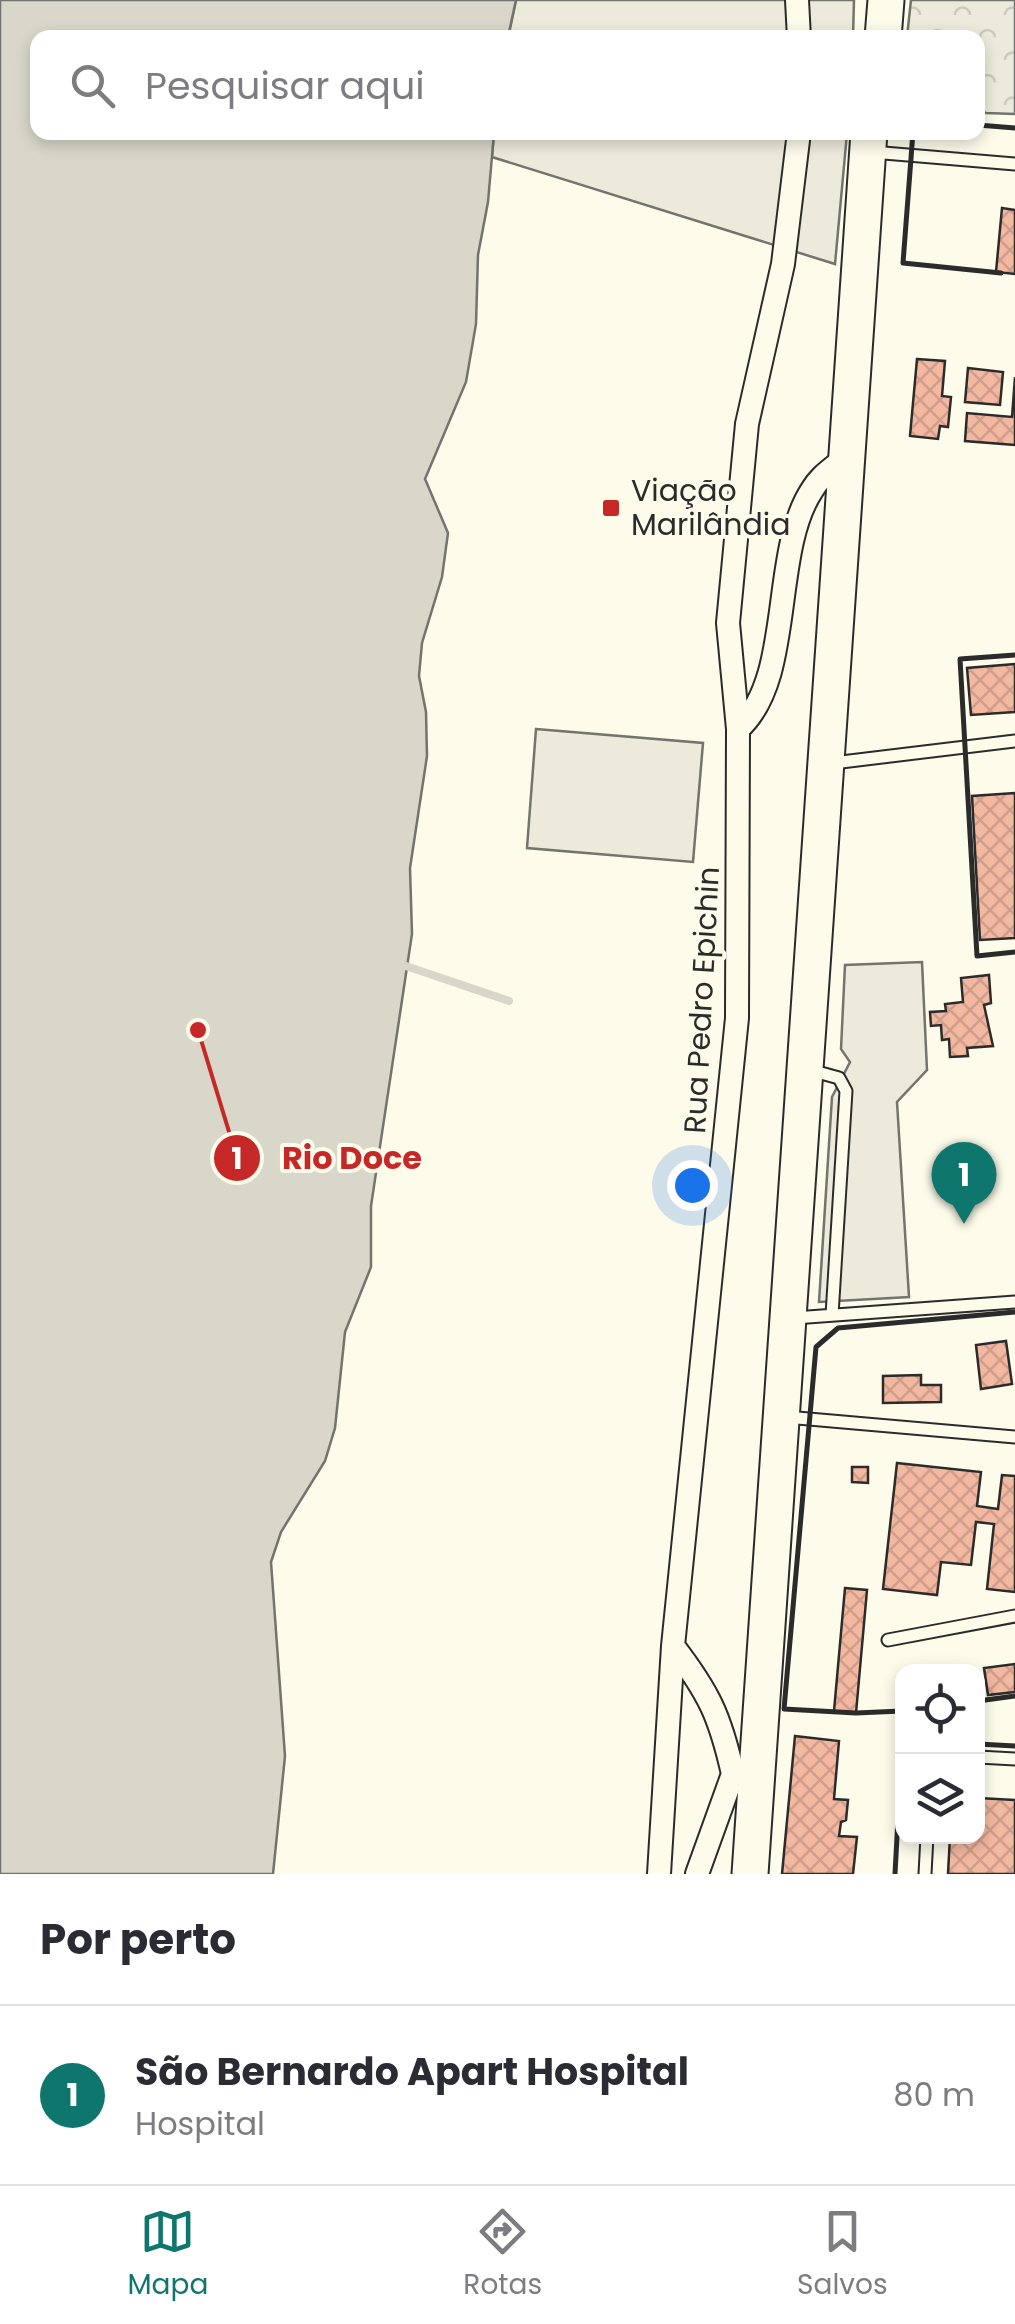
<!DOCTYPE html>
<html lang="pt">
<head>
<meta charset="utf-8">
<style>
	body { margin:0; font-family:Poppins,sans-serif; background:#f2f2f3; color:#2b2b33 }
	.controls { position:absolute; right:30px; bottom:30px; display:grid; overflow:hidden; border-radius:20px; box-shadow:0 5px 15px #0003 }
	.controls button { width:90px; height:90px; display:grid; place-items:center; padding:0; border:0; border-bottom:2px solid #e1e1e2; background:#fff; color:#2b2b33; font:50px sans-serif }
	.you { position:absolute; left:692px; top:1185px; width:35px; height:35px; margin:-25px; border:8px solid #fff; border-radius:50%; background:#1a73e8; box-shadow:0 0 0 15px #1a73e833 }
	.badge { display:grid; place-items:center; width:65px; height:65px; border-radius:50%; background:#0f766e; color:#fff; font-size:32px; font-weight:700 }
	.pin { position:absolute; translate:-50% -82px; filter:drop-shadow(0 2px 5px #0008) }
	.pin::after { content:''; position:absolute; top:52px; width:35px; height:30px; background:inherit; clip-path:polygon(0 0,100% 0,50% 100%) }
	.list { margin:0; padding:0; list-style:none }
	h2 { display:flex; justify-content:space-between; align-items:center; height:130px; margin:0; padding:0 40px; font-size:42px }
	h2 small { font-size:32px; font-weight:400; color:#7c7c81 }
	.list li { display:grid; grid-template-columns:65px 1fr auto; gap:30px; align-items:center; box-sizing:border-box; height:180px; padding:0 40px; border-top:2px solid #e1e1e2 }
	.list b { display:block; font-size:38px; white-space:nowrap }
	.list p { margin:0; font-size:32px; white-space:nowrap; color:#7c7c81 }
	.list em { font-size:32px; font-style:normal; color:#7c7c81 }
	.icon { flex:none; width:55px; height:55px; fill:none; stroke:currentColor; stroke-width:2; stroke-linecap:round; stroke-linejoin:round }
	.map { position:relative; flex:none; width:1015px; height:1874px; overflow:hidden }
	.search { position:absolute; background:#fff; box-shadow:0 5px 15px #0003; left:30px; right:30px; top:30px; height:110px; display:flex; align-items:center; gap:25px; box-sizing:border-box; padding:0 35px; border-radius:20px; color:#7c7c81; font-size:38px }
	.sheet { height:310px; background:#fff }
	nav { display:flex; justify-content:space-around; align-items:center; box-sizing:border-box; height:140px; border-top:2px solid #e1e1e2; background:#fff; font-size:28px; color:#7c7c81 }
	nav a { display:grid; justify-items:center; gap:5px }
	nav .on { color:#0f766e }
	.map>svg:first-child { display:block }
	.green { fill:#ecebdb; stroke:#74746e; stroke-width:2.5 }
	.forest { fill:url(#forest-crowns); stroke:#74746e; stroke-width:2.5 }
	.parking { fill:#eceadb; stroke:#74746e; stroke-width:2.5 }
	.water { fill:#d8d7c9; stroke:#74746e; stroke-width:2.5 }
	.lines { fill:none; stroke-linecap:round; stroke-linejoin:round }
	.stream { stroke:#d8d7c9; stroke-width:8 }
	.building { fill:url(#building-cross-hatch); stroke:#2b2b2b; stroke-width:2.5 }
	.lane-casing { stroke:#2b2b2b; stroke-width:15 }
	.street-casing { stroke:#2b2b2b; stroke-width:26 }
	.primary-casing { stroke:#2b2b2b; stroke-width:39 }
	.lane { stroke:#fdfbea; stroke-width:11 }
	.street { stroke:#fdfbea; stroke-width:22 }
	.primary { stroke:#fdfbea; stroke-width:35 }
	.wall { stroke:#2b2b2b; stroke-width:5 }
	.poi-dot { fill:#c62828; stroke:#fdfbea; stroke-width:4 }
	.labels { text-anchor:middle; stroke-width:8; stroke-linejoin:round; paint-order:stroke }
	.poi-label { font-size:30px; fill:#2b2b2b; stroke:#fdfbea; text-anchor:start }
	.street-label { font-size:30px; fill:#2b2b2b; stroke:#fdfbea }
	.leader { fill:none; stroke:#c62828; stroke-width:4 }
	.callout-dot { fill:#c62828; stroke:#fdfbea; stroke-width:4 }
	.mark-label { font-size:30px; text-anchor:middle; font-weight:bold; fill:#fff }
	.callout-label { font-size:32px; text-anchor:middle; font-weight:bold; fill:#c62828; stroke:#fdfbea; stroke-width:8; stroke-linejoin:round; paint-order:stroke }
</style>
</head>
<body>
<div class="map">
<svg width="1015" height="1874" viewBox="0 0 1015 1874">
	<defs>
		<pattern id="forest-crowns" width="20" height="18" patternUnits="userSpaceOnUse" patternTransform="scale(2.5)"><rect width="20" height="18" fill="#ecebdb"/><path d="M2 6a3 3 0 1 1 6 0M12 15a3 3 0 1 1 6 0" fill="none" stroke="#cbcabc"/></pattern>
		<pattern id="building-cross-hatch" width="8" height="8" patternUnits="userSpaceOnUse" patternTransform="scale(2.5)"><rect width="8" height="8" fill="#f2b8a0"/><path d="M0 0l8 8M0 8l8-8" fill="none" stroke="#d09e8a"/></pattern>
	</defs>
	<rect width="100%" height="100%" fill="#fdfbea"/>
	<path class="green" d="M516 0H854L853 37 508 38Z
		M494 133H847L835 264 492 157Z
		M536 729 703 743 693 862 527 848Z"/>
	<path class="forest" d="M911 0H1015V114L986 113 978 110V38L907 37Z"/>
	<path class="parking" d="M922 962 927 1070 897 1102 909 1297 819 1302 832 1097 850 1062 841 1049 845 965Z"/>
	<path class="water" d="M0 0H516L508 37 38 38V132L494 133 488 202 478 255 476 324 466 382 425 479 448 533 442 577 422 643 419 676 426 712 427 756 410 868 412 934 371 1206V1267L345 1332 335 1428 325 1461 281 1532 271 1562 285 1756 273 1874H0Z"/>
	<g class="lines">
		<path class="stream" d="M400 964 509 1001"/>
	</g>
	<path class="building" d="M1002 208 1015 210V274L996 272Z
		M917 359 945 361 942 396 951 397 948 427 940 426 938 439 910 436Z
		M968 368 1003 372 1000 405 965 402Z
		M1015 377V445L965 441 967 413 1012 417Z
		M1015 664V712L971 715 967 668Z
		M1015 793V938L980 940 972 796Z
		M989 975 991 1003 984 1005 993 1046 967 1048 968 1056 950 1057 949 1039 942 1040 941 1025 931 1026 930 1012 946 1011 945 1004 963 1002 961 978Z
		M1006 1341 1012 1384 981 1389 976 1345Z
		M921 1375V1385H941V1402L883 1403V1376Z
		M897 1463 981 1472 977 1506 998 1509 1002 1475 1015 1476V1592L987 1589 994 1524 976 1522 971 1565 941 1562 937 1595 883 1589Z
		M852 1467H868V1483L852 1482Z
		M845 1588 867 1590 856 1713 834 1711Z
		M1015 1664V1692L988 1695 984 1668Z
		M795 1736 839 1741 834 1799 848 1800 846 1820 841 1822 839 1836 857 1837 853 1874H782Z
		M978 1798 1015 1800V1874H948L950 1836H978Z"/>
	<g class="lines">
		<g class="lane-casing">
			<path id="lane" d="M872 152 1015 164
				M833 763 1015 741
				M810 1070 839 1078 846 1091 832 1315
				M794 1318 1015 1302
				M786 1417 1015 1437
				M888 1640 1015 1616
				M978 1757 1015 1759
				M925 1874 927 1836"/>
		</g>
		<g class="street-casing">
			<path id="street" d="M797 0 799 38
				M738 729C795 678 770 554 812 490 820 476 833 468 845 458
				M673 1646C709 1693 720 1716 733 1774
				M659 1874 673 1646 737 1018 738 729 728 623 747 424 783 264 799 132
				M697 1874 733 1774 748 1773"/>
		</g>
		<g class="primary-casing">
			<path id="primary" d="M883 38 886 0
				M750 1874 869 132"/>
		</g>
		<use href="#lane" class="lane"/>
		<use href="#street" class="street"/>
		<use href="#primary" class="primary"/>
		<path class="wall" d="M978 125 1015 128
			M913 132 903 263 1001 273
			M1015 655 960 659 977 956 1015 952
			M978 1701 1015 1696
			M902 1711 856 1713 784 1709 816 1347 838 1328 1015 1312
			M978 1744 1015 1746
			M895 1874 902 1744"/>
	</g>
	<rect class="poi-dot" x="601" y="498" width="20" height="20" rx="5"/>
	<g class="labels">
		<g class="poi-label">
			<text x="631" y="501">Viação<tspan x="631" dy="34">Marilândia</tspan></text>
		</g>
		<g class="street-label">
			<text transform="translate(702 1000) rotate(-87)" y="10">Rua Pedro Epichin</text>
		</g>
	</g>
	<path class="leader" d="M198 1030L237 1158"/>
	<g class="callout-dot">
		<circle cx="198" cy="1030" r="10"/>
		<circle cx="237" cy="1158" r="25"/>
	</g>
	<g class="mark-label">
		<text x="237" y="1169">1</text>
	</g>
	<g class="callout-label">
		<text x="352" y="1169">Rio Doce</text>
	</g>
</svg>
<div class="controls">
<button><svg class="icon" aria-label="locate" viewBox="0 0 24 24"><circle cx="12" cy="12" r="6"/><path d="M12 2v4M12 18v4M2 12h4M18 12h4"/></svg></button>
<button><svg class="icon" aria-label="layers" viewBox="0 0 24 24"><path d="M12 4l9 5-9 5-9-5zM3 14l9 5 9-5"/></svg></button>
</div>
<div class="you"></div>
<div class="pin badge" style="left:964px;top:1224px">1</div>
<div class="search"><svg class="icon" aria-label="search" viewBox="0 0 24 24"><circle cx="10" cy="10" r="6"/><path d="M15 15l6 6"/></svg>Pesquisar aqui</div>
</div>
<section class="sheet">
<h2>Por perto<small></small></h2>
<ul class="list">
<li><span class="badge">1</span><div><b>São Bernardo Apart Hospital</b><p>Hospital</p></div><em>80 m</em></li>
</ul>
</section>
<nav>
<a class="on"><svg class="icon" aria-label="map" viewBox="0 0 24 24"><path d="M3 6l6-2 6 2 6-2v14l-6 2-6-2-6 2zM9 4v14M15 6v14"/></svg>Mapa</a>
<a><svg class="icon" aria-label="directions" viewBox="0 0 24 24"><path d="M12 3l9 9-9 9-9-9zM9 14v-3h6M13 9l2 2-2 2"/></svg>Rotas</a>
<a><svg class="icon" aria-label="saved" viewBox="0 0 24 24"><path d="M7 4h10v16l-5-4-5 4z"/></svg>Salvos</a>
</nav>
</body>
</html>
